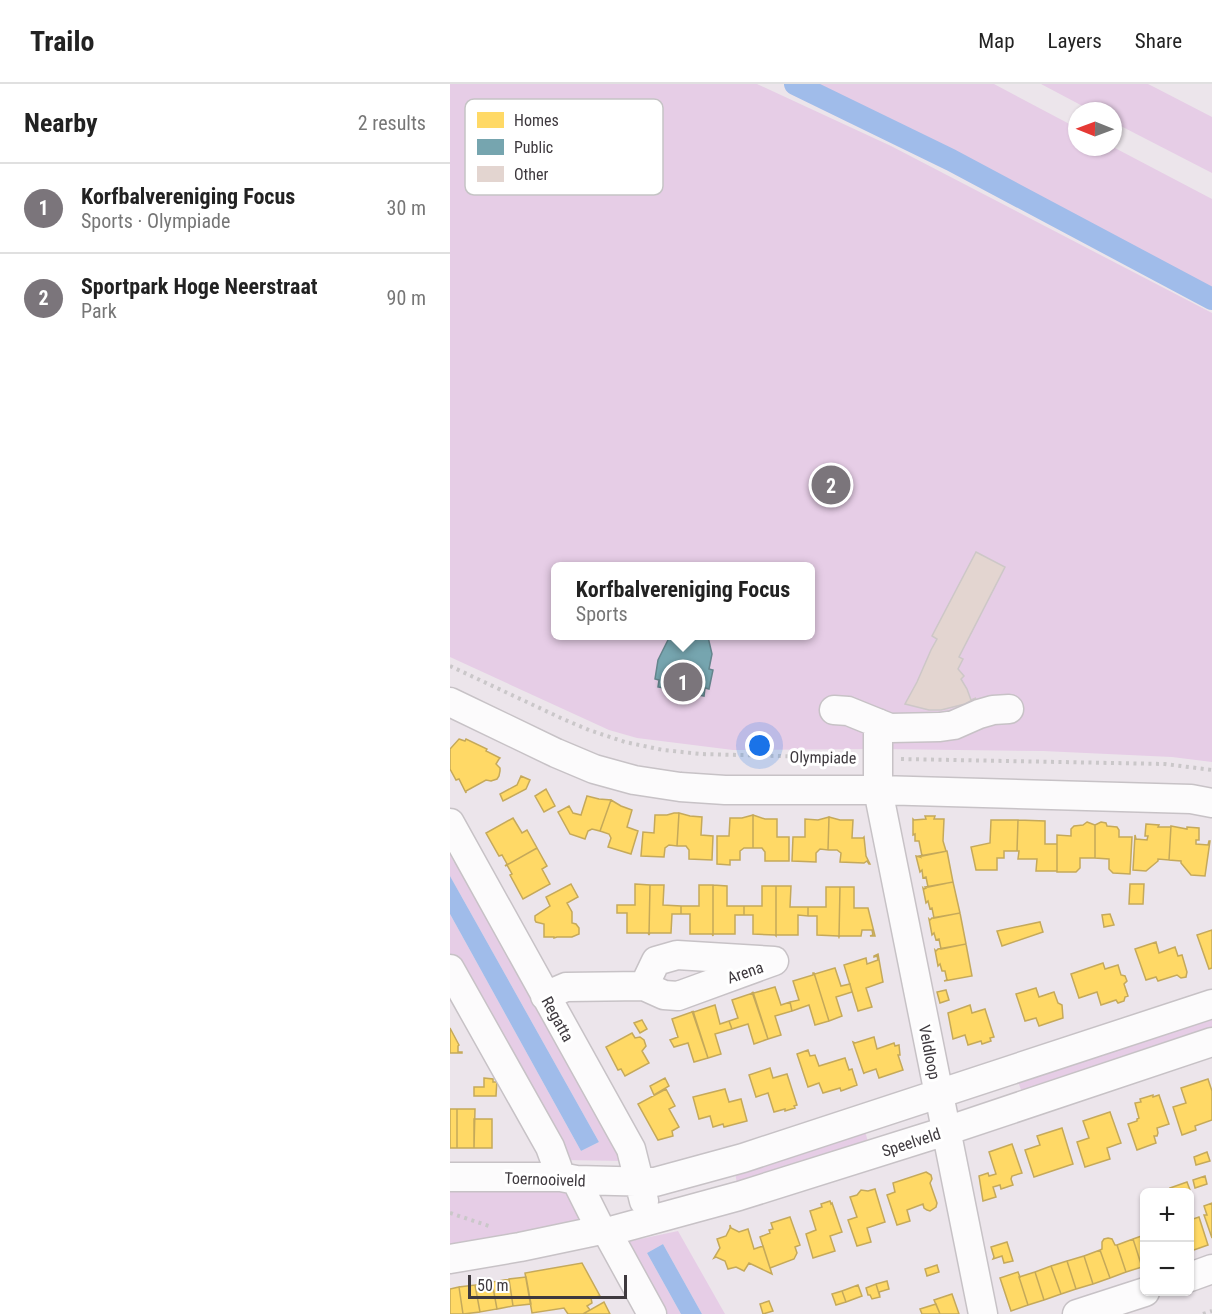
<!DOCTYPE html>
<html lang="en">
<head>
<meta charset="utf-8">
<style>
	body { margin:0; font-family:"Roboto Condensed",sans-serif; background:#f6f6f6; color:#222 }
	.controls { position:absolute; right:18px; bottom:18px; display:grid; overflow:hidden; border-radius:9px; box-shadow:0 2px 4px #0004 }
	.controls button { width:54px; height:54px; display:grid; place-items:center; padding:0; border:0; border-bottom:2px solid #e0e0e0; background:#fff; color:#222; font:30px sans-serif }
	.compass { position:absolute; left:618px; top:18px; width:54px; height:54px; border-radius:50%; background:#fff; box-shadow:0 2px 4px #0004; rotate:271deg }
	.scale { position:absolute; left:18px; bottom:15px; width:159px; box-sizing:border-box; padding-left:6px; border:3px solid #3e393e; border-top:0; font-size:16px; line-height:21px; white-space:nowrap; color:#3e393e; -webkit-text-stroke:4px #fff; paint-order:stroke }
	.you { position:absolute; left:310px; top:662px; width:21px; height:21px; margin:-15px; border:4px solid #fff; border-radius:50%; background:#1a73e8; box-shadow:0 0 0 9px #1a73e833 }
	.badge { display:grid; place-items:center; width:39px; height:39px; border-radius:50%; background:#7b757b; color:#fff; font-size:20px; font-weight:700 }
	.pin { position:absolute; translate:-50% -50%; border:3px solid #fff; box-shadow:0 2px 6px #0006 }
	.popup { position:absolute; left:101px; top:478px; width:264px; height:78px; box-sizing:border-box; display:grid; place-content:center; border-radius:9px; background:#fff; filter:drop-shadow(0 2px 4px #0005); font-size:20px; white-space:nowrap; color:#767676 }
	.popup b { font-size:22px; color:#222 }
	.popup::after { content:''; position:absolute; left:50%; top:100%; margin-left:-12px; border:12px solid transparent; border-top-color:#fff }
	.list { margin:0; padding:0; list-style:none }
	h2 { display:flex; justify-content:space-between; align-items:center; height:78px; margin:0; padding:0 24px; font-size:26px }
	h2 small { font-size:20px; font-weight:400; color:#767676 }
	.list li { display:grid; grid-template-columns:39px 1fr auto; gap:18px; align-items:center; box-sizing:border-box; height:90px; padding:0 24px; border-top:2px solid #e0e0e0 }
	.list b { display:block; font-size:22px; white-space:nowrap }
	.list p { margin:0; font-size:20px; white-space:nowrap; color:#767676 }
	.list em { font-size:20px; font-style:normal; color:#767676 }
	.map { position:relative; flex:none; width:762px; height:1230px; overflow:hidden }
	header { display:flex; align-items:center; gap:36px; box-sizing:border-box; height:84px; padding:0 30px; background:#fff; border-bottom:2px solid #e0e0e0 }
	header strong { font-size:28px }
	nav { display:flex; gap:33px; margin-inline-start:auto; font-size:21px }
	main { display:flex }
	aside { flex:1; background:#fff }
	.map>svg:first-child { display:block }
	.green { fill:#e6cde6; fill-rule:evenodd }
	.water { fill:#a0bcea }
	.homes { fill:#ffd966; stroke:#c5a95a; stroke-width:1.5 }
	.public { fill:#76a5af; stroke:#65858d; stroke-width:1.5 }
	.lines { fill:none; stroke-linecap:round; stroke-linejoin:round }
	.canal { stroke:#a0bcea; stroke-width:22 }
	.building { fill:#e3d5d0; stroke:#cdc7c7; stroke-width:1.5 }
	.minor-casing { stroke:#c7c2c6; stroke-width:31 }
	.path { stroke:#cac7c9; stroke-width:4; stroke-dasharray:3 4.5; stroke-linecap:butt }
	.minor { stroke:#fcfbfc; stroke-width:28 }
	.labels { text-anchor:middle; stroke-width:6; stroke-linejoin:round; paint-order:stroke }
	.street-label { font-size:16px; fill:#3e393e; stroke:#fff }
	.key { fill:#fff; stroke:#c5c4c5; stroke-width:1.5 }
	.key-label { font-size:16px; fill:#3e393e }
</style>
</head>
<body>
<header>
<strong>Trailo</strong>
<nav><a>Map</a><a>Layers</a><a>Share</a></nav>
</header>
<main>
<aside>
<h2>Nearby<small>2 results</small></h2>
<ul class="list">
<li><span class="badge">1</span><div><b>Korfbalvereniging Focus</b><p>Sports · Olympiade</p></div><em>30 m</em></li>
<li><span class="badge">2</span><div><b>Sportpark Hoge Neerstraat</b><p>Park</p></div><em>90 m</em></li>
</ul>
</aside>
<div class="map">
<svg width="762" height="1230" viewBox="0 0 762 1230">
	<rect width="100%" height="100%" fill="#ece5eb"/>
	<path class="green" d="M0 0H307L441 62 762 229V678L722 673 593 667 429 665 283 666 187 654 159 646 0 573ZM106 482H360V552H106Z
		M368 0H544L627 44V63H663L762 115V205L486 58Z
		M591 0H698L706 4 762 33V89L663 38V27H642Z
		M0 771 4 778 12 775 138 1001 131 1005 153 1043 176 1077 113 1076 0 875V830L131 1067 149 1058 0 792Z
		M762 925V951L573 1011 567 995Z
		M414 1042 419 1063 288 1104 284 1084Z
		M0 1099 121 1106 136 1138 0 1161Z
		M228 1147 275 1230H252L213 1160 197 1169 231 1230H213L176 1158Z"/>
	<path class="water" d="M0 792 149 1058 131 1067 0 830Z
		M213 1160 252 1230H231L197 1169Z"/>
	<path class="homes" d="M9 655 15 657 16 655 37 665 36 667 50 674 49 675 46 680 50 684V687L49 692 47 695 41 697 36 696 16 707V709L9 695 6 696 0 685V665Z
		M71 692 80 696 76 705 53 717 50 710 67 701Z
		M96 705 105 722 94 728 85 712Z
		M137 712 149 715 161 716 150 747 142 745 138 747 135 755 120 750 108 728 119 722 123 729 131 731Z
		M161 716 171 722 182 726 177 743 188 747 181 770 158 763 161 754 159 750 150 747Z
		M224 729H229L227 762 219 761 215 764 214 773 191 772 193 748 204 749 205 731H217Z
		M229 729 240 732 252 733 251 751 263 752 262 776 239 775V766L236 762H227Z
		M303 731 315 735H327V753H339V777H315V768L312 764H303Z
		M303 731V764H294L290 767V776H280V781L267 780V752H279L280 734H292Z
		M475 732H485L484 735H494L493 757 496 767H497L472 772 469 757H465V750L463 751V735L464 736 476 735Z
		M379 733 378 766 370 765 366 769V778L342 777 343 753H355V735L368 736Z
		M379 733 390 736H403L402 754H413L414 753 416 772 420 780H419L417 777 414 779 390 778 391 769 387 766H378Z
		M63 734 72 749 77 746 87 764 55 782 57 780 52 771 49 772 36 749Z
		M541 736H568L567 767H554V774H547V786H526L521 763 540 759Z
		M568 736 595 737V760H607V787H586L587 775H568L569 767H567Z
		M637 738 645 741V774H630V784L626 788H607V751L621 752V745L624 742 633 741Z
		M651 738 656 739 657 742 667 743 669 746V753H682L680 790 663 789 659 785V775L645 774V741Z
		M696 740 709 741 708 743H721V742L719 776 708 775V777L696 787 683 786 685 751 686 755 697 756 698 752H695Z
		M721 742 737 745V743L749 744V756H746V760L758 761 759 757H760L755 792 741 791 731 779V777L719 776Z
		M87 764 97 782 92 785 100 800 73 815 60 791 62 790 57 781 55 782Z
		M497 767 503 798 478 803 476 793 473 794 472 786 470 788 466 772 470 773 469 772Z
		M503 798 510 829 484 834 482 824 480 825 478 817 476 819 473 804 474 805 476 804 475 803Z
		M121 800 128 813 117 819 122 828V839L126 840 129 844V850L122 853H107L104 854V853H94V840L86 838 85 836V832L100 822 96 813Z
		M185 800 200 801 199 851 198 849H177V829H167V821H185Z
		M680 800H694L693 820H679Z
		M200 801H214L213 821 231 822V830H222L221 849H200L199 851Z
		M249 801H263V852L262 850H240V830H231V822H249Z
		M263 801 277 802V822H294V831H285V850H263V852Z
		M312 802H326V852L325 851 303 850V831H294V822H312Z
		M326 802H341L340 823H358V832L348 831V851H326V852Z
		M376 803H390L389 853 388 852 367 851V832H358V823H376Z
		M390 803H404V824H418L425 852H420L423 851 422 846H412L411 852H390L389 853Z
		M510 829 516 860 491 865 489 855 486 856 484 849 482 851 479 835 480 836 482 834Z
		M660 830 664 841 654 843 652 831Z
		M590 838 593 848 552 862 547 847Z
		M762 846V884L759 885 747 851Z
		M706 858 709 869 725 863 728 872 732 871 737 888 736 893 731 894 727 891 708 897 706 893 696 896 685 865Z
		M516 860 522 892 494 897 497 896 495 887H492L490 880 488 882 485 866 486 867 488 865Z
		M428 870 433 898 416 904 422 923 408 927 394 881 416 874 417 880 428 876 427 872 424 873V872Z
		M653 879 655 885 668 881 671 891 675 892 677 897 674 900 678 912 675 913 674 917 668 919 666 916 651 921 647 908 629 914 621 890Z
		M385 884 391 902 400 900 402 908 386 913 392 932 379 937 364 889 365 890Z
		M363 889H364L379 937 365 941 359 921 342 927 340 918 349 916 343 897 363 891Z
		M325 903 331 921 340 918 342 927 325 932 331 951 318 955 303 908 304 909Z
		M586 904 589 913 604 908 608 919 612 921 613 934 589 942 586 934 575 937 566 910Z
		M496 906 499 916 490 919 487 908Z
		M302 908 318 955 304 960 298 940 282 945 279 937 288 934 282 916 303 909Z
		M265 921 270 940 279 937 282 945 265 950 271 970 258 974 243 927 244 928Z
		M520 921 522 929 535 925 544 953 540 954 541 957 532 960 531 957 518 961 515 951 503 955 498 929Z
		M242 927 258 974 244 978 238 959 224 963 220 956 228 953 222 935 242 928Z
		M192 936 197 945 190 949 184 939Z
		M0 944 9 961 8 962V968H12V969H0Z
		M182 949 185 954 190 953 194 956 196 962 192 967 199 979 175 992 171 985 168 986 156 963Z
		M424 953 427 965 444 959 445 962 449 961 450 971H448L453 986 429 994 426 985 414 989V990L403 958 405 959Z
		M358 966 360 972 365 971 369 982 395 974 399 986 402 985 407 1001 391 1007 390 1004 373 1009 369 999 358 1003 347 970Z
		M320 984 323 994 337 990 347 1021 344 1022 345 1024 335 1027V1025L324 1028 318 1009 306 1013 299 991Z
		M34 994 43 995V998H46L47 995 46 1012H24V1003H34Z
		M215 994 219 1002 204 1011 200 1002Z
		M758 995 762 1007V1036L745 1042 746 1046 732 1051 723 1023 736 1019 731 1004Z
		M216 1005 225 1022 219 1025 229 1043 222 1047 223 1052 208 1056 188 1020Z
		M275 1005 279 1018 291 1015 297 1037 274 1043 273 1040 263 1043 260 1032 249 1035 243 1013Z
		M703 1011V1013L709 1011 719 1040 707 1044 708 1049 707 1052H704L706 1059 687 1066 678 1040 687 1037V1035L689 1034 685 1019 691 1018 690 1015Z
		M0 1025H7V1064H0Z
		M7 1025H25L24 1064H7Z
		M660 1028 671 1059 657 1064 660 1075 635 1083 627 1058 639 1054 633 1037Z
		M24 1035H42V1064H24Z
		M612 1044 623 1080 584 1093 575 1066 590 1061 587 1052Z
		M562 1060 572 1089 562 1092 561 1095 563 1101 551 1105 550 1101 543 1103 546 1113 533 1117 529 1092 538 1089 539 1092 546 1090 539 1068Z
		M757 1068 760 1077 746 1081 744 1073Z
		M476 1088 481 1091 482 1095 480 1099 487 1119 486 1123 480 1127 477 1126 474 1124 473 1120 457 1126 460 1137 447 1141 437 1111 445 1108 443 1099Z
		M755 1092 757 1100 745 1104 743 1096Z
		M737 1098 740 1106 731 1108H722L720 1104Z
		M425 1105 435 1138 417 1144 421 1158 407 1162 398 1136 407 1133 400 1113 407 1111 411 1106 418 1107Z
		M380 1117 381 1120 382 1119 392 1148 380 1152 385 1167 363 1174 356 1150 366 1146 360 1127 372 1123 371 1120Z
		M762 1119V1154L754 1131H757L754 1122Z
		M340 1133 350 1161 345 1163 347 1169 344 1175 320 1184 310 1153 320 1149 319 1146 323 1145 321 1139Z
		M749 1133 758 1161 741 1167 740 1161V1136Z
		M280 1141 281 1144 289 1148 298 1145 304 1165 313 1162 322 1190 299 1179 294 1187 286 1183 278 1185 275 1177 266 1173 264 1174 270 1164 267 1155 276 1152 280 1144Z
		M694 1151V1182L692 1183 683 1155Z
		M658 1154 662 1155 665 1161H667L676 1188 660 1194 650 1166 652 1165V1158L654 1155Z
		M683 1155 692 1183 676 1188 667 1161Z
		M557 1158 563 1177 554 1179 552 1172 543 1175 544 1173 541 1163Z
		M650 1166 660 1194 643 1200 634 1172Z
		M634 1172 643 1200 626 1205 617 1177Z
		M617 1177 626 1205 611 1210 601 1182Z
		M132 1179 150 1212 141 1214 142 1219 137 1222 140 1226 133 1230H118L114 1224 82 1229 75 1189Z
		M487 1181 489 1188 477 1192 475 1185Z
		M601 1182 611 1210 594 1216 585 1188Z
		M568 1188 570 1193H569L578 1221 561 1227 550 1194Z
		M585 1188 594 1216 578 1221 569 1193Z
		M76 1193 81 1220 63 1222 59 1195Z
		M59 1195 63 1222 47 1225 42 1198Z
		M437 1197 439 1205 429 1208 430 1213 426 1200Z
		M42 1198 47 1225 30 1228 25 1201Z
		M426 1200 430 1213 422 1215 420 1211H418L416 1204Z
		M25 1201 30 1228 13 1230 9 1203Z
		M408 1201 412 1212 396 1218 392 1207Z
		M9 1203 13 1230H0V1205Z
		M392 1207 396 1218 386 1221 382 1210Z
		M502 1210 509 1230H490L484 1216Z
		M319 1217 323 1227 313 1230 310 1220Z
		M154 1218 160 1230H133Z
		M486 1220 490 1230H472L470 1225Z"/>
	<path class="public" d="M220 552H257L258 553 262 570 259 585 263 586 259 605 255 604 254 612 208 603 209 596 205 595 208 576Z"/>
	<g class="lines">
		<path class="canal" d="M345 0 501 76 762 215"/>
	</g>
	<path class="building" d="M526 468 555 483 509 573 513 575 508 585 514 592 511 595 517 605 521 616 526 614 515 620 491 626H479L455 620 467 598 481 566 487 555 482 552Z"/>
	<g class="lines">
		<g class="minor-casing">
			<path id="minor" d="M0 618 106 669 144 685 184 696 230 703 275 706H428L741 715 762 719
				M384 626 398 627 440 644 490 643 504 641 529 630 543 626 559 625
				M428 639V706L533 1230
				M0 739 181 1065 194 1117
				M0 885 100 1063 111 1093
				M95 912 116 903 194 902 214 911 228 912 324 877 227 871 206 877 194 902
				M0 1093H111L126 1096 205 1098 293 1074 762 920
				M126 1096 151 1146 157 1148 202 1230
				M157 1148 289 1112 496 1047 762 958
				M0 1175 70 1163 151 1146
				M740 1193 762 1185
				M627 1230 695 1208"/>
		</g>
		<path class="path" d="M0 582 113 635 139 646 175 658 213 666 251 670 405 674
			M451 675 715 680 762 686
			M0 1129 39 1142
			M753 1230 762 1227"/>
		<use href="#minor" class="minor"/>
	</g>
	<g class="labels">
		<g class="street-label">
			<text transform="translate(373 673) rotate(1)" y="6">Olympiade</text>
			<text transform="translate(295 888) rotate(-19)" y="6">Arena</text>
			<text transform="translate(108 935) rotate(61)" y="6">Regatta</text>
			<text transform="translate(480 968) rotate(79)" y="6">Veldloop</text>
			<text transform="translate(461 1058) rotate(-18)" y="6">Speelveld</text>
			<text transform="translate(95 1095) rotate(2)" y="6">Toernooiveld</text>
		</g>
	</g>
	<rect x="15" y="15" width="198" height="96" rx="9" class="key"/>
	<rect x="27" y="28" width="27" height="16" fill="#ffd966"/>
	<rect x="27" y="55" width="27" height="16" fill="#76a5af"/>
	<rect x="27" y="82" width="27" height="16" fill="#e3d5d0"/>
	<g class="key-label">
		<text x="64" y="42">Homes</text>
		<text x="64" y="69">Public</text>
		<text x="64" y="96">Other</text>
	</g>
</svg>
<div class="controls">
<button>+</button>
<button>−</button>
</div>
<svg class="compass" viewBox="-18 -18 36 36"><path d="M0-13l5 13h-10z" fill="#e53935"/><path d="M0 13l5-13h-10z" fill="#767676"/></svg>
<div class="scale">50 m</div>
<div class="you"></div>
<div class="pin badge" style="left:233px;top:598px">1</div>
<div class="popup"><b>Korfbalvereniging Focus</b>Sports</div>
<div class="pin badge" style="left:381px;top:401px">2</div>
</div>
</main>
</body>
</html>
